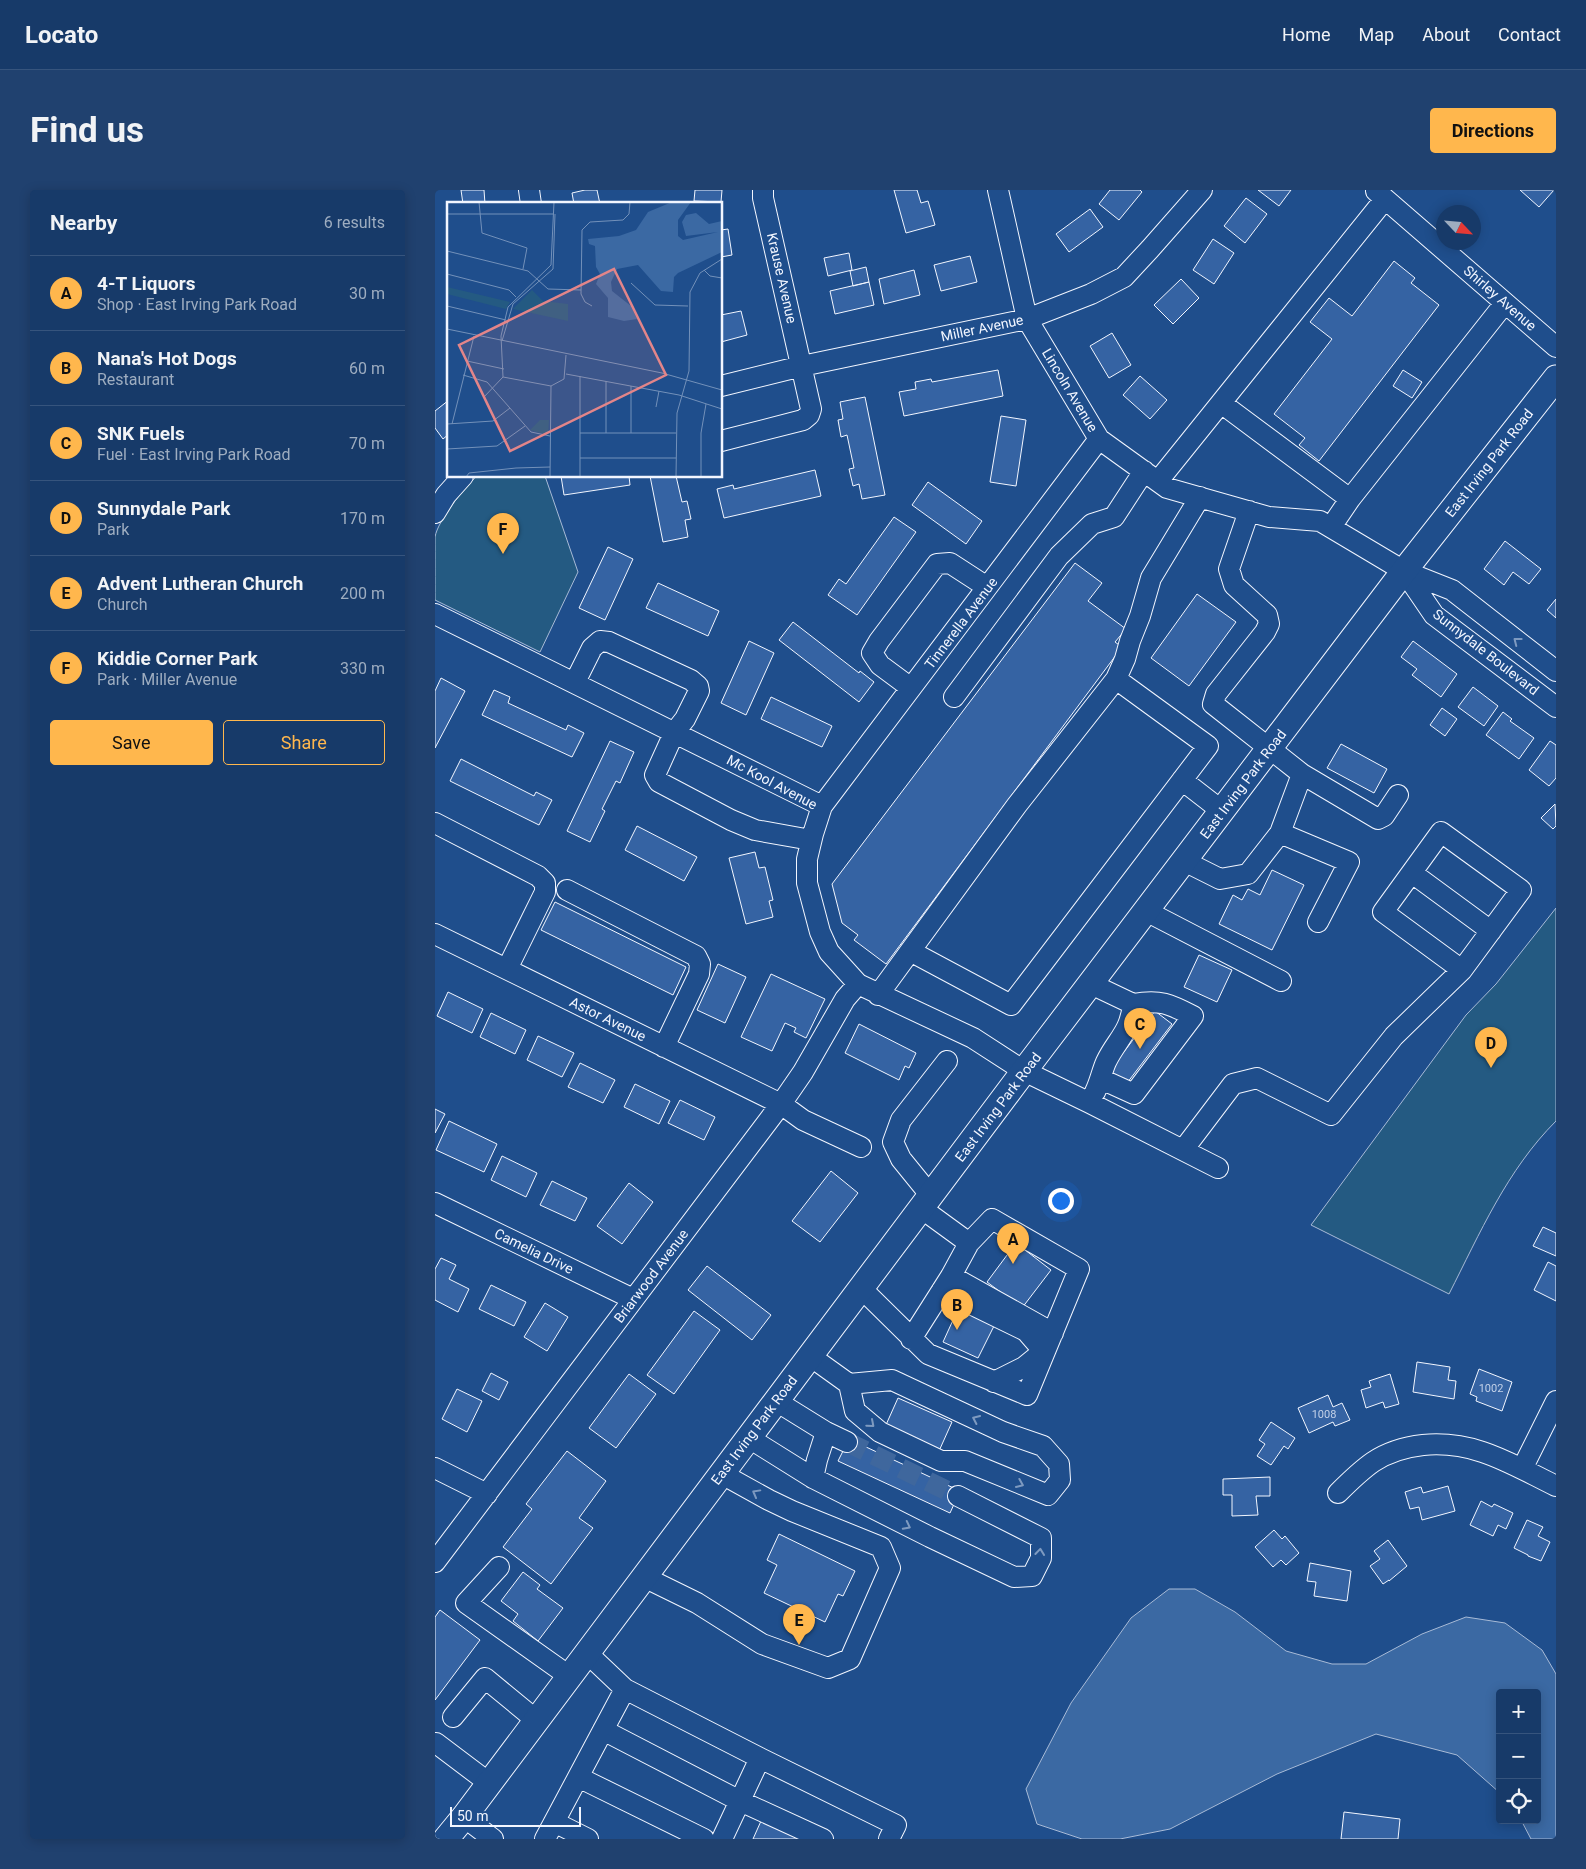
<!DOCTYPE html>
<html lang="en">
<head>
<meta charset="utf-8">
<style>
	body { margin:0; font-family:Roboto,sans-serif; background:#20416f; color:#f1f3f6 }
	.controls { position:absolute; right:15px; bottom:15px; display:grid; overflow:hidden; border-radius:5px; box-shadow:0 2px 12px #0003 }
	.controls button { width:45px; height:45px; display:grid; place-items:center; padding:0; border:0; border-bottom:1px solid #36547d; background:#173a69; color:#f1f3f6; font:25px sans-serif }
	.compass { position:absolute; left:1001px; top:15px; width:45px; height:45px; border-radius:50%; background:#173a69; box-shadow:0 2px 12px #0003; rotate:116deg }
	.scale { position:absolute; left:15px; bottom:12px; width:131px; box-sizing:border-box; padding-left:5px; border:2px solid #f2f6ff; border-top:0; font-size:14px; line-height:18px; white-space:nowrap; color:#f2f6ff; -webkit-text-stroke:4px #1f4e8c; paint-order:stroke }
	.you { position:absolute; left:625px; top:1010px; width:18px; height:18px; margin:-12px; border:4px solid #fff; border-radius:50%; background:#1a73e8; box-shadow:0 0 0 8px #1a73e833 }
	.badge { display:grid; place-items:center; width:32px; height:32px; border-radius:50%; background:#ffb74d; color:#111; font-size:16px; font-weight:700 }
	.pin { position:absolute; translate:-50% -41px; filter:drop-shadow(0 1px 2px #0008) }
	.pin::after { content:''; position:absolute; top:26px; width:18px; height:15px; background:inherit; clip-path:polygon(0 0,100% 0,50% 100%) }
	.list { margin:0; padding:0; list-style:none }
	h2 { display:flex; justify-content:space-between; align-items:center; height:65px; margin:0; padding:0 20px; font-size:21px }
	h2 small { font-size:16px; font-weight:400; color:#9eadc0 }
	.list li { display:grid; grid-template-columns:32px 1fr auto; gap:15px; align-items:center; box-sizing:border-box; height:75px; padding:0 20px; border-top:1px solid #36547d }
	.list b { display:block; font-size:19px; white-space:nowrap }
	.list p { margin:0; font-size:16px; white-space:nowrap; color:#9eadc0 }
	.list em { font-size:16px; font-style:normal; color:#9eadc0 }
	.actions { display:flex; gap:10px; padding:15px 20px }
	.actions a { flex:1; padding:11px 0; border:1px solid #ffb74d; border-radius:5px; text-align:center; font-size:18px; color:#ffb74d }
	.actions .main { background:#ffb74d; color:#111 }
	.icon { flex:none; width:28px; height:28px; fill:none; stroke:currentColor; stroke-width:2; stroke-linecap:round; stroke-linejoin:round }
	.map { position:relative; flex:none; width:1121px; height:1649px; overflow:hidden; border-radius:5px }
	header { display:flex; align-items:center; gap:30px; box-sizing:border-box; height:70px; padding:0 25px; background:#173a69; border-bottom:1px solid #36547d }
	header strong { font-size:24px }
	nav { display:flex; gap:28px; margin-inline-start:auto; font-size:18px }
	.intro { display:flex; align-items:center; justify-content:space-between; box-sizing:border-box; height:120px; padding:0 30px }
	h1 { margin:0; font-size:35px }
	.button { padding:12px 22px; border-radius:5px; background:#ffb74d; color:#111; font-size:18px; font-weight:700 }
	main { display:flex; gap:30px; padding:0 30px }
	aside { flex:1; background:#173a69; border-radius:5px; box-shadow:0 2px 12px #0003 }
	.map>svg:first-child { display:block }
	.green { fill:#245a82; stroke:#a8bbd7 }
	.water { fill:#3b69a3; stroke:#a8bbd7 }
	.building { fill:#3563a3; stroke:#f2f6ff }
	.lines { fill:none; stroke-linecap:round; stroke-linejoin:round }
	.minor-tunnel { stroke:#3f679d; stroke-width:20; stroke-dasharray:20 10; stroke-linecap:butt }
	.minor-casing { stroke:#f2f6ff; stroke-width:22 }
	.major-casing { stroke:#f2f6ff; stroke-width:27 }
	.minor { stroke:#1f4e8c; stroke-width:20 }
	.major { stroke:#1f4e8c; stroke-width:25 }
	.oneway { stroke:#7e9ac0 }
	.labels { text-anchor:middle; stroke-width:4; stroke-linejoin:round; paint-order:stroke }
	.number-label { font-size:11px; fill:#c3d1e8 }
	.street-label { font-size:14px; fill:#f2f6ff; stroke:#1f4e8c }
	.inset-road { fill:none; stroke:#7391ba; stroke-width:1 }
	.view { fill:#e38589; fill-opacity:0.15; stroke:#e38589; stroke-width:2.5 }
	.inset-edge { fill:none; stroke:#f2f6ff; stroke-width:2.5 }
</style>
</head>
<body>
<header>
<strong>Locato</strong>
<nav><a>Home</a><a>Map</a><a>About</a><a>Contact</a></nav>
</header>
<div class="intro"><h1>Find us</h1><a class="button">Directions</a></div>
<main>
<aside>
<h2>Nearby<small>6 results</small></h2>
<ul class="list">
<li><span class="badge">A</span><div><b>4-T Liquors</b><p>Shop · East Irving Park Road</p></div><em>30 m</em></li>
<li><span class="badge">B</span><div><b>Nana's Hot Dogs</b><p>Restaurant</p></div><em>60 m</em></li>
<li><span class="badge">C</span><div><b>SNK Fuels</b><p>Fuel · East Irving Park Road</p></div><em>70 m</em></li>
<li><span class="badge">D</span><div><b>Sunnydale Park</b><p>Park</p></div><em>170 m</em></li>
<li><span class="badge">E</span><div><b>Advent Lutheran Church</b><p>Church</p></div><em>200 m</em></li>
<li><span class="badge">F</span><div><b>Kiddie Corner Park</b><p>Park · Miller Avenue</p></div><em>330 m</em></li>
</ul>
<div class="actions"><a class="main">Save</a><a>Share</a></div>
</aside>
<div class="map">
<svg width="1121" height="1649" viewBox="0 0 1121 1649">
	<rect width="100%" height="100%" fill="#1f4e8c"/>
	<path class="green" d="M42 286H110L143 382 105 462 0 410C0 391 0 365 0 347 3 330 29 298 42 286Z
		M1121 718V931C1072 980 1045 1043 1014 1104L876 1035 1031 825 1061 794Z"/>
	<path class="water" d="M734 1399H760L800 1422 851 1461 897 1474H931L987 1444 1031 1427 1070 1433 1107 1460 1121 1484V1649H1096L1086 1630H1102V1503H1065V1603L1022 1565 941 1544 842 1584 735 1639 685 1649H647L602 1634 591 1599 636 1513 696 1428Z"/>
	<path class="building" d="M26 0H49L50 14H28Z
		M150 0H162L165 14H139L137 3Z
		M260 0H287L286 12 259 11Z
		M459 0H482L486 13 493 11 500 35 471 43Z
		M675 0H705L707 2 684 30 664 14Z
		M823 0H856L844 16Z
		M1085 0H1119L1104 17Z
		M811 8 832 24 810 53 789 36Z
		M655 19 668 37 634 62 621 44Z
		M293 39 297 65 286 67V40Z
		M778 49 799 63 779 94 758 80Z
		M414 63 417 80 393 86 389 68Z
		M535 66 542 92 506 101 499 75Z
		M959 71 980 88 976 93 1004 115 884 271 864 255 870 248 839 224 897 149 875 132 894 108 917 126Z
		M431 77 434 92 418 96 415 81Z
		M479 80 485 105 449 114 444 89Z
		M746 89 764 108 738 134 719 115Z
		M434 92 439 115 400 124 395 101Z
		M306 121 312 145 286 152V125Z
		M677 143 696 175 674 188 655 156Z
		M563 180 568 206 469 226 464 202 481 199 480 192 496 189 497 192Z
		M968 180 987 192 977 208 958 196Z
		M705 186 732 210 715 229 688 205Z
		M430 207 450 305 427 309 424 294 418 296 414 279 419 278 412 245 406 247 403 230 408 229 405 212Z
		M14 210V244L8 249 0 238V221Z
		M566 226 591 230 581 296 555 292Z
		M380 280 386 306 289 328 282 299 298 295 299 299Z
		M126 286H194L195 295 129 305Z
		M215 286H241L247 312 252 311 256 329 250 330 253 347 228 352Z
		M493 292 547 331 531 354 477 315Z
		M459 327 481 342 422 425 393 405 404 389 411 394Z
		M1070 351 1106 379 1094 394 1078 382 1069 395 1049 379Z
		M173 357 198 369 170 430 144 418Z
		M640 373 667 393 653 411 691 439 680 452 687 457 451 774 419 750 423 745 407 733 397 694Z
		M223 393 284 421 273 446 211 418Z
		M762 404 801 432 754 496 716 468Z
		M1121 409V428L1112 420Z
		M358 432 424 483 425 481 439 492 424 512 344 450Z
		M314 451 339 463 311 525 286 513Z
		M978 451 1022 484 1006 507 977 485 982 479 966 467Z
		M6 488 30 501 0 558V501Z
		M1038 497 1063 516 1049 536 1023 517Z
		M59 500 75 507 73 513 131 540 133 535 149 543 137 567 47 525Z
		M336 507 397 536 387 557 326 529Z
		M1007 518 1022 529 1010 546 995 535Z
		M1068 522 1077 529 1075 531 1099 548 1084 569 1051 545Z
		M175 551 199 562 185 593 181 591 167 619 170 621 155 652 132 641Z
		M1115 551 1121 555V588L1114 596 1094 580Z
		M906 554 952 579 939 603 892 578Z
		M26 569 99 606 101 602 117 610 104 635 15 591Z
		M1120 614 1121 636 1118 639 1106 628Z
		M202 636 262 667 249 691 190 660Z
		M320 662 324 678 330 677 338 710 334 711 338 727 311 734 294 668Z
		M837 680 869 695 837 760 784 734 798 705 807 710 813 699 825 705Z
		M120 712 251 777 238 805 106 740Z
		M764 765 797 780 782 812 749 797Z
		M283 774 311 787 290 833 262 820Z
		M336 784 390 809 371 848 359 842 361 838 350 833 337 861 306 847Z
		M13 802 48 819 37 843 2 826Z
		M720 821 737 834 689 897 672 884Z
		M56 823 91 840 80 864 45 847Z
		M424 834 481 863 474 878 470 876 464 890 410 863Z
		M103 846 139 863 127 887 92 870Z
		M145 873 180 890 168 913 133 897Z
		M200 894 235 911 224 934 189 917Z
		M245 910 280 927 269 950 233 933Z
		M0 919 10 924 0 943Z
		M14 931 62 954 49 982 1 960Z
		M67 966 102 983 91 1007 56 990Z
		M396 981 423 1003 385 1052 357 1031Z
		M117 991 152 1008 140 1031 105 1015Z
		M194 993 218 1012 187 1054 162 1036Z
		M1108 1037 1121 1043V1066L1098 1056Z
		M581 1053 616 1080 587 1118 552 1092Z
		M6 1068 21 1075 14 1089 34 1099 23 1122 0 1110V1079Z
		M1113 1072 1121 1076V1111L1099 1100Z
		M272 1076 336 1125 317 1150 253 1100Z
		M56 1095 91 1112 79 1136 44 1119Z
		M110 1113 133 1127 112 1161 89 1147Z
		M524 1117 560 1134 543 1168 508 1152Z
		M259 1121 285 1140 239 1204 212 1185Z
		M982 1172 1015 1177 1013 1190 1021 1191 1019 1209 978 1202Z
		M1044 1179 1077 1192 1067 1221 1041 1211 1042 1207 1035 1204Z
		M56 1183 73 1192 64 1210 47 1201Z
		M194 1184 221 1204 181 1258 154 1238Z
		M955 1184 964 1214 950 1218 948 1212 931 1218 926 1200 936 1197 934 1191Z
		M22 1199 47 1211 32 1242 7 1229Z
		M893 1205 898 1217 907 1213 915 1230 900 1236 898 1232 874 1243 863 1218Z
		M463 1208 517 1232 504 1261 450 1237Z
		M836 1232 860 1248 853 1259 849 1256 836 1275 822 1266 830 1254 824 1250Z
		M414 1249 525 1301 515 1323 403 1271Z
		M132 1261 171 1291 144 1328 158 1338 116 1394 68 1357 97 1319 91 1314Z
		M835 1287V1306H821L823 1325 797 1326V1305H788V1289Z
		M1013 1296 1020 1321 987 1330 984 1317 975 1319 970 1302 986 1297 988 1303Z
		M1046 1311 1057 1317 1059 1314 1078 1323 1071 1339 1063 1335 1058 1346 1035 1335Z
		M1092 1330 1108 1337 1103 1346 1115 1352 1106 1371 1093 1366V1365L1079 1358Z
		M839 1340 847 1349 850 1346 864 1363 851 1375 846 1370 838 1377 820 1357Z
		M344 1344 420 1381 408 1406 403 1404 390 1432 329 1403 342 1375 332 1370Z
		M953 1350 972 1376 954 1391V1390L948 1394 935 1376 945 1369 939 1361Z
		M875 1373 916 1381 912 1411 879 1406 881 1392 872 1391Z
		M88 1382 105 1395 102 1399 128 1418 103 1451 78 1431 83 1424 66 1411Z
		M5 1420 45 1450 0 1510V1427Z
		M909 1622 965 1629 963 1649H906Z
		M326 1631 364 1649H318Z"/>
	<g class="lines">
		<path class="minor-tunnel" d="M412 1252 523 1306"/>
		<g class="minor-casing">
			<path id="minor" d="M94 0 96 14
				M563 0 592 129 664 249 732 298 834 327 885 331 969 381 1017 400 1121 481
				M941 1 1121 157
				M286 196 367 176 592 129 656 104 689 87 715 59 767 0
				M786 213 915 309
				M286 251 368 230 374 225 376 219 328 8V0
				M723 291 950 9
				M814 321 794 379 799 395 832 425 834 434 830 442 781 504 778 514 867 584 943 629 949 626 963 605
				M0 323 11 305 28 286
				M896 337 915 309 1070 113
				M969 381 999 425 1121 517
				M0 424 387 616 378 644 372 669V693L385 742 394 762 423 794 538 848 589 881 655 913 783 978
				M140 492 157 458 165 451 174 452 256 490 263 496 264 501 250 529 239 543 220 585 224 592 296 630 320 640 376 650
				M476 498 445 475 437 463 444 451 502 374 515 373 552 397
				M519 507 624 366 657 334 679 327 709 281
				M747 590 787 621
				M387 616 664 249
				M0 633 103 686 110 693V702L72 779
				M845 643 867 584
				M749 671 785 689 813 684 845 643 914 672 883 732
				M977 683 1056 741
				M132 700 261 766 265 774 264 784 229 857
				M711 721 846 791
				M0 744 346 914 368 930 426 957
				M475 761 576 815 773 556 681 489
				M656 794 698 814C695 843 682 849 671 872 667 881 665 892 660 902
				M443 805 582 615 681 489 690 469 695 451 705 426 716 388 765 307
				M666 889 699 904 758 826C735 814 725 809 698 814
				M748 960 798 894 822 888 896 925 959 846 1027 780 1086 700 1006 642 948 722 1027 780
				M496 1006 466 969 458 952 466 930 512 871
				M0 1013 198 1109
				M516 1086 618 1143
				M426 1098 493 1164 592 1205 644 1079 557 1029 534 1053 486 1018
				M507 1100 591 1141 604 1156 605 1164 589 1177 559 1192
				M476 1149 516 1086 534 1053
				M375 1166 414 1194 420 1221 445 1242 506 1271H530L613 1305 625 1290 624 1274 608 1256 568 1242 457 1190 414 1194
				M341 1211 391 1242 412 1252
				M314 1248 378 1288 495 1347 579 1387 597 1386 606 1368V1348L523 1306
				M0 1278 52 1304
				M1087 1279 1121 1211
				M378 1288 382 1270 391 1242
				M903 1303C914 1292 925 1281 938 1272 953 1262 970 1257 988 1255 1040 1250 1076 1274 1121 1296
				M0 1372 346 914 368 882 410 809 423 794
				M64 1377 31 1413 134 1486
				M209 1387 262 1413 327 1454 393 1478 415 1469 455 1378 446 1357 357 1321 334 1310 287 1284
				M152 1463 190 1499 325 1568 287 1649
				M18 1527 50 1488 101 1530
				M168 1540 305 1611 388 1649
				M0 1554 1 1553 54 1593
				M325 1568 461 1635 454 1649
				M143 1587 269 1649
				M29 1627 58 1649
				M119 1632 153 1649
				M110 1649 190 1499"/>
		</g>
		<g class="major-casing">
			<path id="major" d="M11 1649 29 1627 589 881 969 381 1121 188"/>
		</g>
		<use href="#minor" class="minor"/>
		<use href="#major" class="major"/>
	</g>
	<defs><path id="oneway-chevron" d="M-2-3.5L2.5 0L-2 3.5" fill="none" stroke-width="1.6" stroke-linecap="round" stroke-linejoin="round" transform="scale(1.25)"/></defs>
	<g class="oneway">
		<use href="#oneway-chevron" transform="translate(1082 451) rotate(-142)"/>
		<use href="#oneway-chevron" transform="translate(541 1229) rotate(-155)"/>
		<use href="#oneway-chevron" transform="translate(436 1234) rotate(41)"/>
		<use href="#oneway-chevron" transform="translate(585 1294) rotate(23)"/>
		<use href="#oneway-chevron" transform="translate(321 1303) rotate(-151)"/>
		<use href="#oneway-chevron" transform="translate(472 1336) rotate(27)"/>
		<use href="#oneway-chevron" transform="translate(605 1362) rotate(-84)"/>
	</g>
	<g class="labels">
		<g class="number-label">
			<text x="1056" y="1202">1002</text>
			<text x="889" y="1228">1008</text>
		</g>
		<g class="street-label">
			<text transform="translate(347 88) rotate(77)" y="5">Krause Avenue</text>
			<text transform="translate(1065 108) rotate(41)" y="5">Shirley Avenue</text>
			<text transform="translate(547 138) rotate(-12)" y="5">Miller Avenue</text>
			<text transform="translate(635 200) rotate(59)" y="5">Lincoln Avenue</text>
			<text transform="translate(1054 273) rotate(-52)" y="5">East Irving Park Road</text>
			<text transform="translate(526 433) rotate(-53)" y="5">Tinnerella Avenue</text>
			<text transform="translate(1051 462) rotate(38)" y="5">Sunnydale Boulevard</text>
			<text transform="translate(337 592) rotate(28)" y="5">Mc Kool Avenue</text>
			<text transform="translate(808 594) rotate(-53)" y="5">East Irving Park Road</text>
			<text transform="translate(173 829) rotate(26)" y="5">Astor Avenue</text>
			<text transform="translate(563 917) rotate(-53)" y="5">East Irving Park Road</text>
			<text transform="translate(99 1061) rotate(26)" y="5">Camelia Drive</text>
			<text transform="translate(216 1086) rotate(-53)" y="5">Briarwood Avenue</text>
			<text transform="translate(319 1240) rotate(-53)" y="5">East Irving Park Road</text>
		</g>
	</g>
	<g transform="translate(12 12)">
		<rect width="275" height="275" fill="#1f4e8c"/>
		<path d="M0 85 63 100 59 107 0 92ZM85 88 96 99 121 102V119L66 107ZM93 218H102L101 233 83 228Z" fill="#245a82"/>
		<path d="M225 0H244L231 18V34L236 38 271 30 239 34 235 20 239 13 249 11 262 22 275 19V50L231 71 227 75 226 90 214 89 191 63 170 67 164 80 165 89 184 104 190 117 177 119 161 115V96L149 82 153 72 149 65 148 44 142 42 141 37 172 34 189 28 201 10Z" fill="#3b69a3"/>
		<path class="inset-road" d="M32 0 35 31 80 46 76 67M0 12H107M0 49 81 69 101 87 134 88M257 68 263 74 275 76M0 72 62 88 69 95M184 81 208 103 241 104M0 104 59 118M145 104 138 100 134 92 135 28 143 20 176 18 182 12 183 0M0 127 215 171 275 188M55 139 66 102 106 67 108 12M20 159 57 167M119 172 232 193 275 207M16 173 40 180 84 230 103 234M56 175 104 184M159 179V231M184 184V231M36 196 56 175 54 134 61 105 104 63 107 0M209 205 212 189M0 222 46 219 63 206M5 222 27 134M133 231H229M0 247 50 244 78 224M133 256H229M19 275 22 271 69 266 103 265M103 275 104 184 117 177 119 153M133 275V174M229 275 230 211 242 169 243 90 253 71 275 57M254 275V231L259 202"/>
		<path class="view" d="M167 67 219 173 63 249 12 143Z"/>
		<rect width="275" height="275" class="inset-edge"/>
	</g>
</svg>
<div class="controls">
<button>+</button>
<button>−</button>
<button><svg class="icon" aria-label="locate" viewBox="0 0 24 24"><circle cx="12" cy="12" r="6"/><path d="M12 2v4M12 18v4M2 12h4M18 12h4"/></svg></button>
</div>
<svg class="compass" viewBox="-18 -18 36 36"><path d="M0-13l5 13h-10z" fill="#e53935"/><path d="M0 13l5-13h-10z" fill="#9eadc0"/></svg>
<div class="scale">50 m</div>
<div class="you"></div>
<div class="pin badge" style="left:578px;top:1074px">A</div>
<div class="pin badge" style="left:522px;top:1140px">B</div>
<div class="pin badge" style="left:705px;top:859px">C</div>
<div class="pin badge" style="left:1056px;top:878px">D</div>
<div class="pin badge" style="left:364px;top:1455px">E</div>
<div class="pin badge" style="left:68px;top:364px">F</div>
</div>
</main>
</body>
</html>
